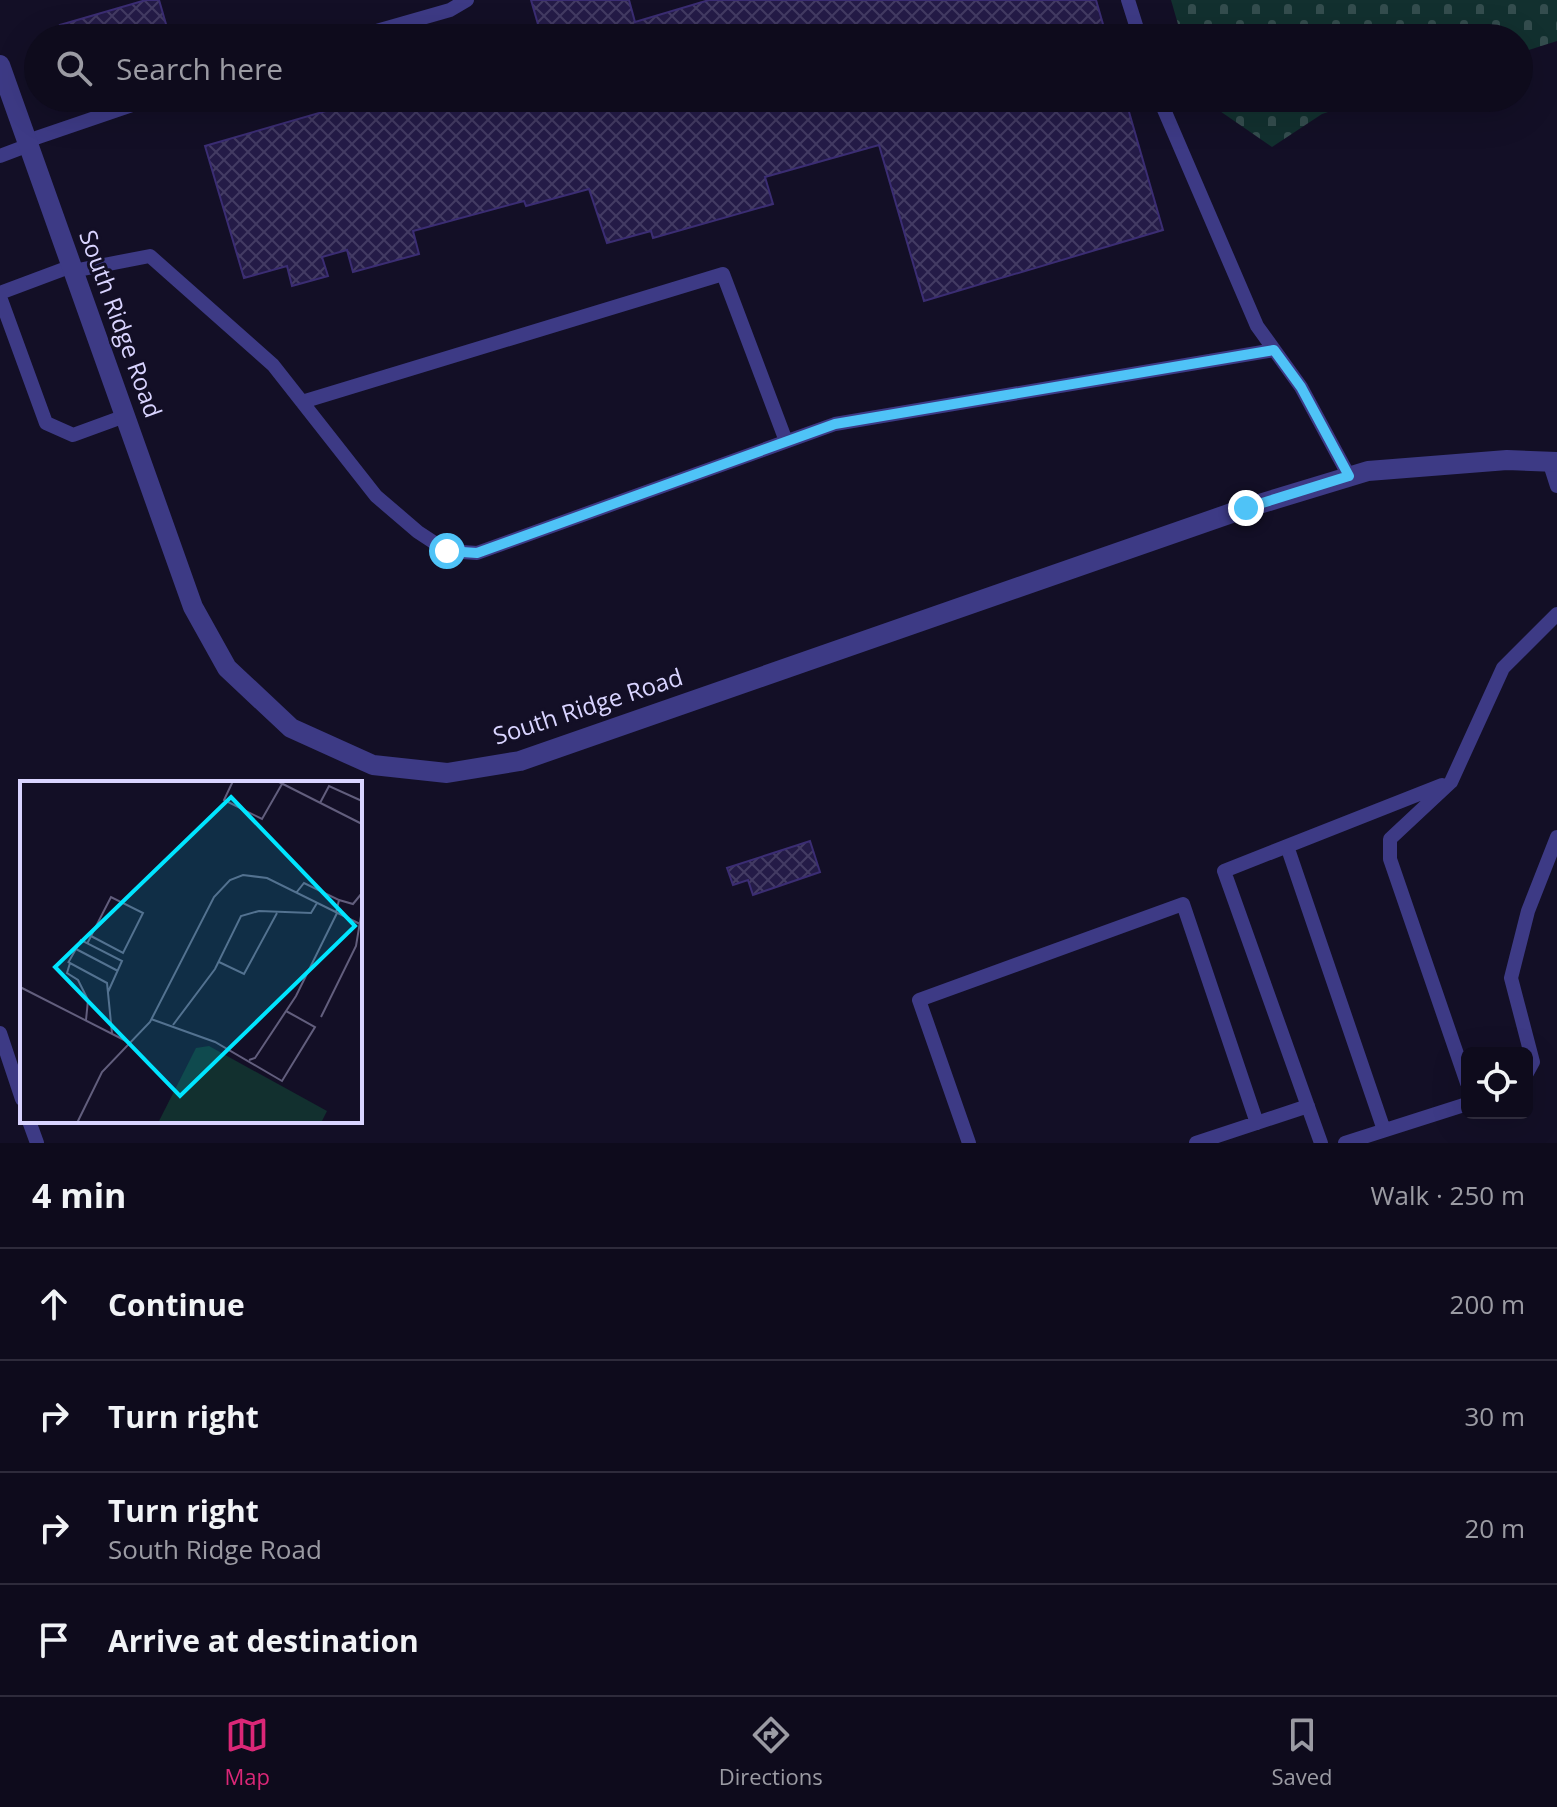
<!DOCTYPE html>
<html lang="en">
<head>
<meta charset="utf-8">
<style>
	body { margin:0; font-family:"Open Sans",sans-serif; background:#1c1929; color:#f1f3f6 }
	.controls { position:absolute; right:24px; bottom:24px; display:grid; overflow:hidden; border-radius:12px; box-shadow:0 8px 32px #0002 }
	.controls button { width:72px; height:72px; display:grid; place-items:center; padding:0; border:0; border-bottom:2px solid #2e2b3b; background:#0e0b1c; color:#f1f3f6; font:40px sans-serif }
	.stop { position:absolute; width:24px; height:24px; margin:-18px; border:6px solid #4fc3f7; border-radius:50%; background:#fff }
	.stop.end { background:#4fc3f7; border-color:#fff; box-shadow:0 2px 8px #0008 }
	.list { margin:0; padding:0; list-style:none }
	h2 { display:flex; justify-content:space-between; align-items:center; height:104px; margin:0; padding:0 32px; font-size:34px }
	h2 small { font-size:26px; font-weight:400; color:#9b9ba3 }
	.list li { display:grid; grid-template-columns:52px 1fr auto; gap:24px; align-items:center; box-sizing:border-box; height:112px; padding:0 32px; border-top:2px solid #2e2b3b }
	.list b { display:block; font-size:30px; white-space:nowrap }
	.list p { margin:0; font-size:26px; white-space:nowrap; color:#9b9ba3 }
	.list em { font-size:26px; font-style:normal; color:#9b9ba3 }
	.icon { flex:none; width:44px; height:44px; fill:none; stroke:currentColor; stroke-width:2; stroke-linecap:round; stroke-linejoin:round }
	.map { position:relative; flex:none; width:1557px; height:1143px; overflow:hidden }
	.search { position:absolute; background:#0e0b1c; box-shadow:0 8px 32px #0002; left:24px; right:24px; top:24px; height:88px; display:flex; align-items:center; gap:20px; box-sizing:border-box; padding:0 28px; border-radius:44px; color:#9b9ba3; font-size:30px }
	.sheet { height:552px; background:#0e0b1c }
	nav { display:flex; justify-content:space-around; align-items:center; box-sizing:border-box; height:112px; border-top:2px solid #2e2b3b; background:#0e0b1c; font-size:22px; color:#9b9ba3 }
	nav a { display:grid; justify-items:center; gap:4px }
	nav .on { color:#db2777 }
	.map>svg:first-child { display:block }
	.cemetery { fill:url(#cemetery-stones) }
	.building { fill:url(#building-cross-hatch); stroke:#3b2d73; stroke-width:2 }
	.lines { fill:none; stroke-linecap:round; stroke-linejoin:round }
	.lane { stroke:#3d3a85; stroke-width:14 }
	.street { stroke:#3d3a85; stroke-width:20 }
	.route { stroke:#4fc3f7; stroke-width:10 }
	.labels { text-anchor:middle; stroke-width:6; stroke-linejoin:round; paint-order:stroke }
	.street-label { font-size:24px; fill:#d9d4ff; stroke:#130f26 }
	.inset-road { fill:none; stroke:#625e7d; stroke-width:2 }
	.view { fill:#00e5ff; fill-opacity:0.15; stroke:#00e5ff; stroke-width:4 }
	.inset-edge { fill:none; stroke:#d9d4ff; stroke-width:4 }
</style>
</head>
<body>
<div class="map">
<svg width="1557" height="1143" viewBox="0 0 1557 1143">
	<defs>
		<pattern id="cemetery-stones" width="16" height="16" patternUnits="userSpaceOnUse" patternTransform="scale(2)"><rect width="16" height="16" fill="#12302f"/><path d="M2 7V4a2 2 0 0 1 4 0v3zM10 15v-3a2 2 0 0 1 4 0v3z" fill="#344d4e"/></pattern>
		<pattern id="building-cross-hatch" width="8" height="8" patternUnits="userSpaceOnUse" patternTransform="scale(2)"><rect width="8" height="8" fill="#241b47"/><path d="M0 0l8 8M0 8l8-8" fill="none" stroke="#433b63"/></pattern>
	</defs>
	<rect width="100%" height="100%" fill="#130f26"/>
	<path class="cemetery" d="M1171 0H1557V41L1519 53V38H1182Z
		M1201 98H1370L1322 114 1272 147Z"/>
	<path class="building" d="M146 0H159L170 38H64L60 25Z
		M531 0H629L635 22 709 0H1096L1107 38H542Z
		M371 98H1125L1163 230 924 301 879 145 765 177 773 204 653 238 651 231 607 243 589 189 526 206 524 201 413 231 419 254 353 272 347 250 322 257 328 276 292 286 287 266 244 278 205 146Z
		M810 841 820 872 753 895 748 880 733 885 727 868Z"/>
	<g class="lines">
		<path class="lane" d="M1128 0 1140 38
			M352 38 450 10 467 0
			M1159 98 1257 326 1301 387 1349 476
			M27 141 153 98
			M0 156 29 145
			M73 271 150 256 273 365 376 496 418 532 447 551 477 553 835 424 1274 350
			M0 293 72 266
			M0 297 46 423 73 435 125 416
			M302 402 723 274 786 441
			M1549 461 1557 486
			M1287 846 1384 1130
			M0 1033 22 1099
			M1527 1073 1533 1062 1511 978 1528 911 1557 837
			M1467 1083 1390 859V839L1451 782 1503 668 1557 614
			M29 1121 37 1143
			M969 1143 919 1000 1183 904 1257 1123
			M1196 1143 1308 1106
			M1321 1143 1224 871 1442 785
			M1345 1143 1467 1104"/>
		<path class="street" d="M0 65 193 607 227 668 291 728 373 765 447 773 520 761 1246 508 1368 471 1507 460 1557 462"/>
	</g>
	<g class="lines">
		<path class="route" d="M447 551 477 553 835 424 1274 350 1301 387 1349 476 1246 508"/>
	</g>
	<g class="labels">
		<g class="street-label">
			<text transform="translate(120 324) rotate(70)" y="8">South Ridge Road</text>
			<text transform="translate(588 707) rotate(-18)" y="8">South Ridge Road</text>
		</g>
	</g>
	<g transform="translate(20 781)">
		<rect width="342" height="342" fill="#130f26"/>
		<path d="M189 265 307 330 301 342H138L176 267Z" fill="#12302f"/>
		<path class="inset-road" d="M213 0 204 19 242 38 262 3M257 0 342 43M300 22 309 5 342 20M276 112 284 102 319 119 316 132M319 119 333 123 342 112M67 163 71 155 91 116 123 132 103 172 71 155M56 168 98 190M199 181 224 193 257 132M48 182 61 159 102 180 88 211M0 206 110 262M301 236 336 165 342 129M131 238 195 261 262 300 295 246 266 230M66 239 68 219 58 199 47 192 50 182 87 202 92 252M153 244 195 188 221 135 239 130 291 132 297 122M229 279 235 277 276 215 317 132M57 342 82 291 130 241 194 116 210 99 223 94 247 97 342 144"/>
		<path class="view" d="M211 16 335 145 160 315 35 186Z"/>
		<rect width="342" height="342" class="inset-edge"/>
	</g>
</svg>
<div class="controls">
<button><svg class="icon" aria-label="locate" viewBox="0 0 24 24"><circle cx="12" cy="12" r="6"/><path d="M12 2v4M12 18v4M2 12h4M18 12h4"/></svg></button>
</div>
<div class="stop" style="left:447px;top:551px"></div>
<div class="stop end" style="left:1246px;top:508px"></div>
<div class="search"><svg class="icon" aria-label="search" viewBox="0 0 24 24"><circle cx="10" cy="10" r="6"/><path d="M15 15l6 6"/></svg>Search here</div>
</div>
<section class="sheet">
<h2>4 min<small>Walk · 250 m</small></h2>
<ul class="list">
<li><svg class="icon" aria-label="ahead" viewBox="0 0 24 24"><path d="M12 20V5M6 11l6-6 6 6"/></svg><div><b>Continue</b></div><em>200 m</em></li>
<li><svg class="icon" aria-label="right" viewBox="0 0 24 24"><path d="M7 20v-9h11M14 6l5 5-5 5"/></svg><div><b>Turn right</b></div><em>30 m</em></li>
<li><svg class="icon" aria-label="right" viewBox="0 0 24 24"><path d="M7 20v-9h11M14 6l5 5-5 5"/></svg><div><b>Turn right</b><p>South Ridge Road</p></div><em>20 m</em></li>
<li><svg class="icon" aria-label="arrive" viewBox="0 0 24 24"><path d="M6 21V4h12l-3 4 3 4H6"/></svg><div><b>Arrive at destination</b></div></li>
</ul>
</section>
<nav>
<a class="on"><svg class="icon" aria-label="map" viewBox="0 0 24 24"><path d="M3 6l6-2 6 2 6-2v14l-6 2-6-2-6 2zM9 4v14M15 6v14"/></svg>Map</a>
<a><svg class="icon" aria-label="directions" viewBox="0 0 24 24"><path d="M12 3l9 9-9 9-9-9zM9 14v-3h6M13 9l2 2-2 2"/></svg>Directions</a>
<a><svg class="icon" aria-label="saved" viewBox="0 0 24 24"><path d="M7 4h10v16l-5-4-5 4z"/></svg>Saved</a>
</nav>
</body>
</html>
